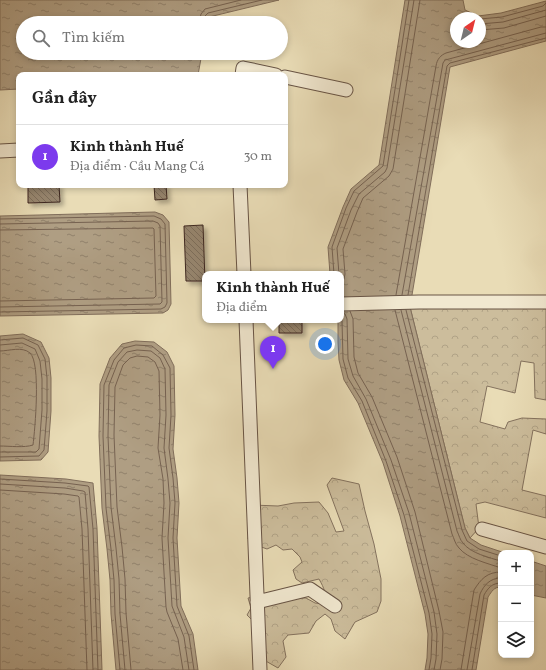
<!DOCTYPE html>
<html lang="vi">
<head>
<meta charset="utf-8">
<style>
	body { margin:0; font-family:Vollkorn,serif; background:#f6f6f6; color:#222 }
	.controls { position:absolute; right:12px; bottom:12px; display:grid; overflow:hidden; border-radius:8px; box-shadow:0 2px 6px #0003 }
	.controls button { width:36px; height:36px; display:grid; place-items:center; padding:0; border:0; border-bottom:1px solid #e0e0e0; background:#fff; color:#222; font:20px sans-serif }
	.compass { position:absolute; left:450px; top:12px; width:36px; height:36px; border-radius:50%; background:#fff; box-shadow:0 2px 6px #0003; rotate:35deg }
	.you { position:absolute; left:325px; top:344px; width:14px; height:14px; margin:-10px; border:3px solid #fff; border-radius:50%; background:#1a73e8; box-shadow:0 0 0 6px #1a73e833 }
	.badge { display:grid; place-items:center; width:26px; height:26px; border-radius:50%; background:#7c3aed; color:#fff; font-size:13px; font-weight:700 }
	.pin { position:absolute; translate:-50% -33px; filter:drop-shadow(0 1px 2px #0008) }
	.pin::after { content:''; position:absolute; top:21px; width:14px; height:12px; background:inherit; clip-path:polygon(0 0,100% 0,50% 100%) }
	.popup { position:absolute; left:202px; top:271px; width:142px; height:52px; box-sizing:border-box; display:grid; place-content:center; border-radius:8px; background:#fff; filter:drop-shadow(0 1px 3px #0005); font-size:13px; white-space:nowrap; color:#767676 }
	.popup b { font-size:15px; color:#222 }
	.popup::after { content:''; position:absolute; left:50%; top:100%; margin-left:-8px; border:8px solid transparent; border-top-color:#fff }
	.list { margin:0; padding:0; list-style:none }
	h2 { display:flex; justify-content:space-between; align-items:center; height:52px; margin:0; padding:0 16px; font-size:17px }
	h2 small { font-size:13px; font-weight:400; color:#767676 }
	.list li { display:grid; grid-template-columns:26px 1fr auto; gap:12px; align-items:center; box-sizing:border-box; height:64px; padding:0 16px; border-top:1px solid #e0e0e0 }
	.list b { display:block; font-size:15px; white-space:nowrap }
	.list p { margin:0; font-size:13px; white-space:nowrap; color:#767676 }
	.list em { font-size:13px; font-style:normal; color:#767676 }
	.icon { flex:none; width:22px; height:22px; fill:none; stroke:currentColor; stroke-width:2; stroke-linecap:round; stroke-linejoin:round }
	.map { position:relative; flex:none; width:546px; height:670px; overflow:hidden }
	.search { position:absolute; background:#fff; box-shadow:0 2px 6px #0003; left:16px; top:16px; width:272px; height:44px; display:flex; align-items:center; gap:10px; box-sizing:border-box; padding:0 14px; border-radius:22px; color:#767676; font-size:15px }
	.panel { position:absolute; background:#fff; box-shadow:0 2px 6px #0003; left:16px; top:72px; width:272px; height:116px; border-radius:8px }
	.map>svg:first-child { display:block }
	.forest { fill:url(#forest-crowns); stroke:#84725e }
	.water { fill:url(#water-ripples); stroke:#816e5b; fill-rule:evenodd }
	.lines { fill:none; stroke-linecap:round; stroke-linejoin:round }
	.shore { stroke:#766251; stroke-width:1 }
	.building { fill:url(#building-back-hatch); stroke:#3d271f; filter:url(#shadow) }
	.minor-casing { stroke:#685445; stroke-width:15 }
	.minor { stroke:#f1e8d0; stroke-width:13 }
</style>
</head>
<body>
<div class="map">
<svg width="546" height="670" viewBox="0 0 546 670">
	<defs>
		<pattern id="forest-crowns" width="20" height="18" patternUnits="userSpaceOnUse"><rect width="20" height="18" fill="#ccbd9c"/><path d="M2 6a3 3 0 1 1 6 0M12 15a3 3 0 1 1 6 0" fill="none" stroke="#b0a286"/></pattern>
		<pattern id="water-ripples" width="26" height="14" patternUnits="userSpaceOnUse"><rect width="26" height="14" fill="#af9e83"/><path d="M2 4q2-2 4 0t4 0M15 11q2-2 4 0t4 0" fill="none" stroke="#90816b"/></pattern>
		<pattern id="building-back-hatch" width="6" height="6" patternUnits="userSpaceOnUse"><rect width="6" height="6" fill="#96856e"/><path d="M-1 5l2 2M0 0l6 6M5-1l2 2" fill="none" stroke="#7c6d5a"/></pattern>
		<filter id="shadow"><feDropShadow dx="3.5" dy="3.5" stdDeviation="2" flood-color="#0004"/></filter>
	</defs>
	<rect width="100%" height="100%" fill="#e9dcb6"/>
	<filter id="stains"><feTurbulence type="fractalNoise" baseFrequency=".005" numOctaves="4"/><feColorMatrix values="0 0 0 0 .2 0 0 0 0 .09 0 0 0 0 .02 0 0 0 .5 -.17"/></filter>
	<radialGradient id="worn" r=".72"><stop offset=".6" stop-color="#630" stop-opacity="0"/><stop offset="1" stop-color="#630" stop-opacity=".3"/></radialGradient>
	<path class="forest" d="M546 305V400L535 398 534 363 521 361 515 393 487 386 480 422 505 429 508 422 522 418 546 419V434L533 430 522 490 546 496V518L485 502 476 504 479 528 470 538 465 528 410 307Z
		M332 478 359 484 365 511 374 544 381 579V601L377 612 355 622 345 639 335 631 331 619 325 614 316 621 309 633 288 635 283 641 286 657 278 668 264 660 258 626 247 615 251 608 248 598 263 595 294 598H306L315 603 324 604C327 594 324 588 319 579L302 583 296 579 293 570 302 562 300 557 292 549 283 550 276 545 267 549 256 545 248 539 252 505 278 506 294 503 319 502 328 513 336 532 344 531 327 485Z"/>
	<path class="water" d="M0 0H279L209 17 208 23H23V53H202L198 75H19V89L0 90Z
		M405 0H463L465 10 478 16 501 13 546 1V41L450 67 410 307 465 528 470 538 481 545 505 553H501V587C494 587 492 591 488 597L476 670H425L427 658 428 634 425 614 400 516 383 463 358 403 344 380 339 360 338 342V320H341V274H330L328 247 343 207 351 189 379 165ZM456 18H480V42H456Z
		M155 212 163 215 169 222 171 304 168 310 163 313 0 316V216Z
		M23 334 41 342 49 358 51 378V411L48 452 41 460 0 461V336Z
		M135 341 154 342 167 352 174 366 175 415 173 449 177 478 179 503 177 538 181 606 193 634 198 670H116L111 614 110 580 107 549 102 508 99 436 100 384 110 358 122 344Z
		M0 475 66 479 93 483 97 528 102 670H0Z
		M531 561 546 566V598L531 595Z"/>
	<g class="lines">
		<path class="shore" d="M480 19 502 17 543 6 546 3
			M199 23 201 14 205 9 241 0
			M204 23 205 16 208 13 262 0
			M480 24 503 22 546 10
			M480 30 504 28 546 16
			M0 219 154 216 161 219 165 224 167 303 165 307 161 309 0 312
			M0 224 153 221 158 223 160 226 162 302 160 304 0 307
			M0 230 153 228 154 229 156 296 154 298 0 301
			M334 274 332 247 346 208 354 191 383 166 409 0
			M339 274 337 248 351 210 359 194 385 172 387 168 414 0
			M341 284 344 279 345 274 343 249 357 212 363 198 389 176 393 169 420 0
			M396 295 436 66C437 59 441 55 446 53L541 27H546
			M402 295 443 63 445 60 449 59 546 33
			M408 295 447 66 450 63 546 38
			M395 310 452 534C454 538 455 544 459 548 468 559 487 563 501 568
			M401 310 457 531C459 535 460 540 463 543 470 553 490 558 501 561
			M406 310 462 530 467 541 479 549 501 556
			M350 311 353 319 354 357 358 373 372 397 397 457 415 512 439 611 443 632 442 659 440 670
			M341 312 345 314 347 319 348 359 353 376 366 399 391 460 409 513 434 612 437 634 436 659 434 670
			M341 318 342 321 343 359 348 378 362 401 386 461 404 515 429 613 432 634 431 658 429 670
			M0 340 23 338 38 345 45 359 47 378V411L44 450 39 456 0 457
			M0 345 22 343 35 349 40 361 42 379V410L39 449 36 452H0
			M0 351C9 351 22 346 30 353 41 363 35 429 33 445 24 448 10 446 0 446
			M0 479 65 483 88 486 89 487 93 529 98 670
			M0 484 65 488 83 491 85 492 88 529 93 670
			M0 490 64 494 78 496 79 497 82 529 87 670
			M120 670 115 614 114 580 111 549 106 508 103 436 104 385 114 360 124 348 136 345 152 346 163 355 170 368 171 415 169 448 173 478 175 503 173 538 177 606 189 636 194 670
			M125 670 120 614 119 579 116 548 111 507 108 436 109 385 118 362 127 352 137 350 151 351 160 358 165 369 166 415 164 448 168 479 170 503 168 538 172 606 184 637 189 670
			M131 670 126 613 125 579 122 547 117 507 114 435 115 387 123 365 130 358 137 356 148 357 155 362 159 371 160 415 158 448 163 479 164 503 162 538 166 607 167 612 178 639 183 670
			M461 670 474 590C481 579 487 572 501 572
			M467 670 480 594C484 585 490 578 501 578
			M472 670 484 595C488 588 492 583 501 583"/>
	</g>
	<path class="building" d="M28 185H59L60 202 28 203Z
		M154 185H166L167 199 155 200Z
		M203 225 205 281H186L184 226Z
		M279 320H302V333H279Z"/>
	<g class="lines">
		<g class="minor-casing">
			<path id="minor" d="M242 75 243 68 276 75
				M285 77 346 90
				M0 151 19 150
				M240 185 244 274
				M341 304 419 302H546
				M246 320 260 670
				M482 529 546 547
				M257 602 310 589 335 606"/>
		</g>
		<use href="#minor" class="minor"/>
	</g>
	<rect width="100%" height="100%" filter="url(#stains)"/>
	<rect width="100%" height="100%" fill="url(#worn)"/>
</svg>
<div class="controls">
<button>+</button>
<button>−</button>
<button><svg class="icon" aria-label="layers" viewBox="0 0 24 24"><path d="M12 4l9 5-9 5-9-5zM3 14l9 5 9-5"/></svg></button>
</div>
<svg class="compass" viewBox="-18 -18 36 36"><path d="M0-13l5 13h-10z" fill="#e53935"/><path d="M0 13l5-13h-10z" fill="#767676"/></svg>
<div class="you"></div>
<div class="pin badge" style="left:273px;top:369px">1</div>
<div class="popup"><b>Kinh thành Huế</b>Địa điểm</div>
<div class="search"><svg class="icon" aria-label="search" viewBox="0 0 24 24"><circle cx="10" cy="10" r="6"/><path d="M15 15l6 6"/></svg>Tìm kiếm</div>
<section class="panel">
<h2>Gần đây<small></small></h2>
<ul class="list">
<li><span class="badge">1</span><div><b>Kinh thành Huế</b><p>Địa điểm · Cầu Mang Cá</p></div><em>30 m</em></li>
</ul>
</section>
</div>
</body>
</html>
